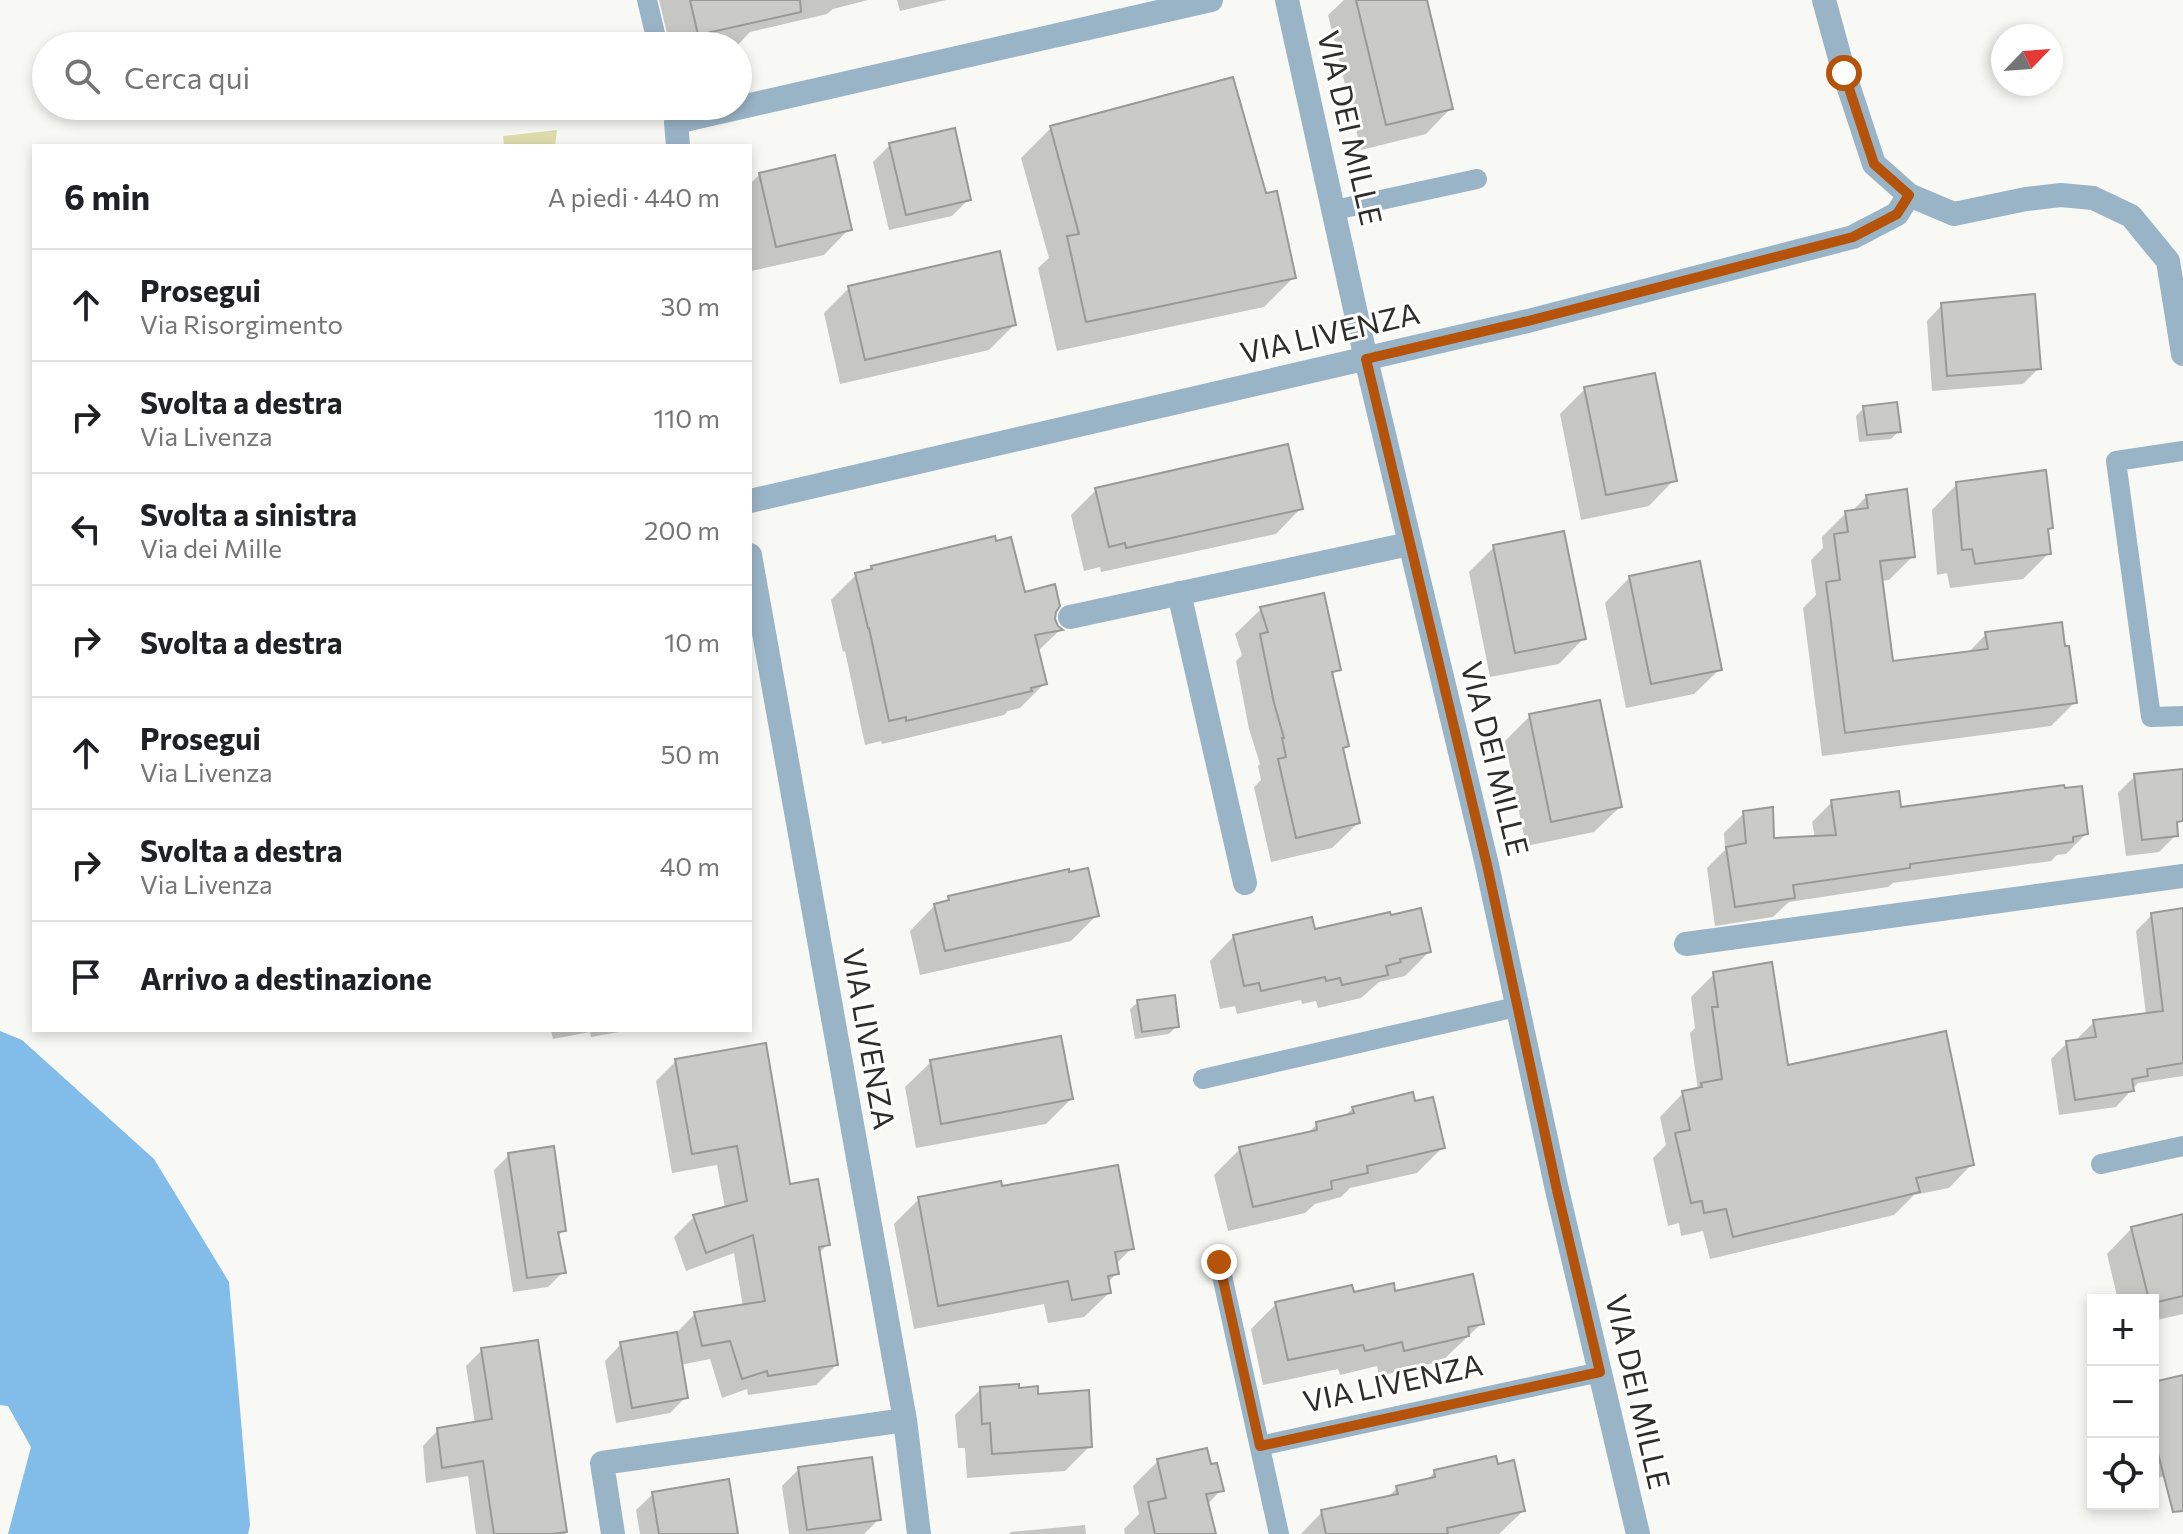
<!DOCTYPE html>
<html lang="it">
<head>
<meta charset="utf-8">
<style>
	body { margin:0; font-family:Commissioner,sans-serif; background:#f6f6f6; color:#202124 }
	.controls { position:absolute; right:24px; bottom:24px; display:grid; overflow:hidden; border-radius:0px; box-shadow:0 4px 12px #0003 }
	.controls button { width:72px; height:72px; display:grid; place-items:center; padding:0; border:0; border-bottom:2px solid #e0e0e0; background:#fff; color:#202124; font:40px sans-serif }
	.compass { position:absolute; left:1991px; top:24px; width:72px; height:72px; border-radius:50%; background:#fff; box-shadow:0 4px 12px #0003; rotate:65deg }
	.stop { position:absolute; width:24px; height:24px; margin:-18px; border:6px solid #b45309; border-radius:50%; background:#fff }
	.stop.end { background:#b45309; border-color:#fff; box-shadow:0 2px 8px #0008 }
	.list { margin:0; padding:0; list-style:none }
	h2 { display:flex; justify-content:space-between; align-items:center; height:104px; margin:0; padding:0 32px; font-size:34px }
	h2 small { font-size:26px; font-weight:400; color:#757577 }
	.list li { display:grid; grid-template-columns:52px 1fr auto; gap:24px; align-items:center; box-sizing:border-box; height:112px; padding:0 32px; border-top:2px solid #e0e0e0 }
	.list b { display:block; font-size:30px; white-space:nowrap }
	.list p { margin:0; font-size:26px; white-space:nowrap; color:#757577 }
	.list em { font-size:26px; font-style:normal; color:#757577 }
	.icon { flex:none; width:44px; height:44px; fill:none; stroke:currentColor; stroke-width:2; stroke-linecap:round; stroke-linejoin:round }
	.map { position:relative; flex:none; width:2183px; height:1534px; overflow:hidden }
	.search { position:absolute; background:#fff; box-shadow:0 4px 12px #0003; left:32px; top:32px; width:720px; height:88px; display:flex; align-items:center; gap:20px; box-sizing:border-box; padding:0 28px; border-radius:44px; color:#757577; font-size:30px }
	.panel { position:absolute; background:#fff; box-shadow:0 4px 12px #0003; left:32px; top:144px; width:720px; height:888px; border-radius:0px }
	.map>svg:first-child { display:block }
	.green { fill:#dddcad }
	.water { fill:#82bde9 }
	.shadow { fill:#0003 }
	.building { fill:#cacac7; stroke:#999996; stroke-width:2 }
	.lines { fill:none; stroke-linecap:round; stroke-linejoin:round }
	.service { stroke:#9ab4c7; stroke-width:20 }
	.minor { stroke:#9ab4c7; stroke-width:24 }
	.route { stroke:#b45309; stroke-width:10 }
	.labels { text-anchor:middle; stroke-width:6; stroke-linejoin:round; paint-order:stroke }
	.street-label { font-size:30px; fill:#2e2e2c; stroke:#fffffe }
</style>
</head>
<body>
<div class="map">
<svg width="2183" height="1534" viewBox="0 0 2183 1534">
	<rect width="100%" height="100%" fill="#f8f8f4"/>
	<path class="green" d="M557 130 555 146H504L503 136Z"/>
	<path class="water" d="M0 1031 22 1040 154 1159 229 1282 250 1525 248 1534H8L31 1447 8 1406 0 1405Z"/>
	<path class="shadow" d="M659 0H868L833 9 827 14 750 32 738 45 732 46H670Z
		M897 0H946L900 11Z
		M1344 0H1425L1451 108 1426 134 1361 150 1328 15Z
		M1051 128 1264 196 1294 277 1264 307 1057 351 1038 268 1049 258 1021 158Z
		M890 145 969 199 952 216 889 230 873 162Z
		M760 174 849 229 824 255 751 271 750 184Z
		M849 288 1014 325 989 350 840 384 824 313Z
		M1942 305 2039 368 2023 384 1932 391 1927 321Z
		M1585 389 1674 480 1649 506 1581 520 1560 414Z
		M1864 408 1899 431 1891 439 1859 442 1856 416Z
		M1957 484 2051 527 2047 532 2049 553 2023 579 1950 588 1947 573 1937 575 1932 510Z
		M1096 490 1301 508 1276 534 1101 572 1100 567 1084 571 1071 515Z
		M1867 496 1913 556 1889 580 1881 581 1892 663 1967 654 1986 634 2075 702 2051 726 1822 756 1803 608 1816 595 1811 560 1823 548 1822 537 1846 513 1851 512Z
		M1494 547 1584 638 1559 664 1490 677 1469 572Z
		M872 568 1023 594 1060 630 1037 652 1045 683 1020 708 1008 711 1004 715 882 744 881 741 865 745 845 651 843 652 831 600 856 575 868 572Z
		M1630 577 1720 669 1694 694 1626 708 1605 603Z
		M1261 609 1338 669 1331 676 1347 745 1341 751 1358 823 1332 848 1271 862 1254 787 1261 780 1258 766 1260 764 1249 729 1236 661 1242 655 1235 634Z
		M1530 716 1620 807 1594 832 1526 846 1505 741Z
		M2135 776H2183V814L2175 826 2176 835 2159 852 2126 856 2118 793Z
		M1832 802 1900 809 2086 834 2066 854 2057 855 2051 861 1893 883 1888 887 1789 902 1773 917 1715 926 1707 868 1725 850 1724 833 1744 813 1772 840 1815 838 1812 822Z
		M949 898 1096 916 1071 941 920 975 910 931 935 905 943 904Z
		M2183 910V1076L2138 1083 2116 1107 2059 1115 2051 1059 2067 1043 2079 1041 2078 1038 2094 1022 2146 1015 2136 931 2152 915Z
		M1313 932 1429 952 1405 976 1379 982 1361 998 1318 1008 1316 1001 1302 1004 1301 1000 1237 1014 1235 1006 1220 1009 1210 961 1234 936Z
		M1714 974 1786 1067 1972 1164 1949 1188 1914 1195 1894 1215 1710 1259 1703 1231 1681 1236 1679 1223 1668 1226 1653 1158 1666 1145 1660 1117 1683 1093 1698 1090 1690 1033 1695 1028 1691 997Z
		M1138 1002 1177 1026 1169 1034 1135 1039 1130 1009Z
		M551 1030H630L591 1037 590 1032 553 1039Z
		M676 1061 789 1186 828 1244 818 1254 836 1365 816 1385 748 1395 747 1389 722 1398 710 1359 680 1365 686 1397 670 1413 616 1423 605 1361 621 1344 674 1335 695 1314 743 1307 734 1253 686 1271 674 1237 694 1217 725 1208 717 1165 672 1173 656 1081Z
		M931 1062 1071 1099 1046 1124 916 1148 905 1087Z
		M1414 1103 1443 1147 1417 1173 1350 1188 1341 1197 1315 1204 1305 1213 1228 1231 1214 1175 1240 1149 1306 1135 1317 1124 1344 1117 1353 1108Z
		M509 1155 564 1230 557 1237 563 1272 548 1287 513 1292 494 1170Z
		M1000 1188 1132 1248 1115 1265 1117 1273 1107 1283 1109 1293 1084 1317 1048 1323 1044 1304 914 1329 894 1224 919 1199Z
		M2183 1216V1314L2153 1321V1300H2118L2107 1254 2132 1228Z
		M1394 1293 1482 1323 1442 1361 1379 1376 1377 1366 1340 1375 1338 1369 1263 1385 1251 1329 1276 1304Z
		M537 1342 566 1534H476L468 1476 426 1483 423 1446 438 1430 475 1424 466 1366 482 1350Z
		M2183 1377V1472L2153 1479V1384Z
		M981 1389 1017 1390 1037 1396 1090 1446 1065 1471 967 1478 965 1448H958L955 1415Z
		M1158 1461 1209 1467 1221 1490 1207 1505 1214 1534H1125L1124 1529 1139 1514 1133 1486Z
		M799 1469 879 1519 864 1534H789L782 1486Z
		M1435 1472 1523 1511 1499 1534H1301L1322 1512 1386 1499 1397 1488 1425 1482Z
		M653 1494 736 1534H640L636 1510Z
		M1085 1525 1086 1534H1009L1011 1532Z"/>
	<path class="building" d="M690 0H800L801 12 698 35Z
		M1356 0H1427L1453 109 1386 125Z
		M1233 77 1266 193 1277 191 1296 278 1086 322 1067 236 1079 234 1050 126Z
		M955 128 971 200 906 215 889 143Z
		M835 155 852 230 776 247 759 173Z
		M1000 251 1016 325 865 360 848 286Z
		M2035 294 2041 369 1947 376 1941 303Z
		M1655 373 1677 481 1606 495 1584 387Z
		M1897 402 1901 432 1867 435 1863 406Z
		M1288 444 1303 509 1126 548 1125 543 1109 547 1095 488Z
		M2046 470 2053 528 2048 529 2051 554 1975 564 1972 549 1962 550 1956 482Z
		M1907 489 1915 557 1880 561 1893 661 1988 649 1985 632 2062 622 2065 646H2069L2077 703 1845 733 1826 582 1840 580 1834 534 1848 532 1845 511 1868 508 1866 495Z
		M1564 531 1586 639 1515 653 1493 545Z
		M995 536 996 541 1011 537 1025 592 1055 584 1060 606 1056 612 1055 619 1058 626 1063 630 1035 635 1047 684 1031 688 1032 691 906 721V717L889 721 869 628H868L855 573 872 569 871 566Z
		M1700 561 1722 670 1651 684 1629 576Z
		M1324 593 1341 670 1332 672 1349 746 1343 748 1360 823 1296 838 1278 759 1286 757 1282 738H1284L1274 703 1260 634 1268 632 1260 607Z
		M1600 700 1622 807 1551 822 1529 714Z
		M2183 769V821L2177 822 2178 836 2142 840 2134 774Z
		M2064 785 2065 788 2082 786 2088 834 2073 837V842L1910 864V868L1793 885 1795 898 1735 907 1726 847 1746 843 1743 811 1773 807 1774 838 1836 835 1831 800 1899 791 1901 807Z
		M1088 868 1099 916 945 951 934 904 949 900 948 896 1069 869V872Z
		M1421 908 1431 952 1400 959 1401 962 1386 966 1388 975 1342 985 1340 978 1326 981 1325 977 1261 991 1259 983 1244 986 1233 935 1312 917 1315 929 1390 912 1391 915Z
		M2183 908V1063L2147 1069 2148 1076 2132 1079 2134 1091 2075 1100 2066 1041 2096 1037 2093 1020 2163 1011 2151 913Z
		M1772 962 1788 1065 1946 1031 1974 1165 1916 1178 1920 1192 1733 1237 1726 1209 1704 1213 1702 1201 1691 1203 1675 1133 1690 1130 1682 1091 1702 1087 1701 1083 1722 1079 1712 1007H1718L1713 972Z
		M1175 995 1179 1027 1142 1032 1137 1000Z
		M1061 1036 1073 1099 941 1124 930 1060Z
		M766 1043 790 1184 818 1179 830 1245 819 1247 838 1365 768 1376 767 1371 742 1379 730 1341 702 1346 694 1312 765 1301 753 1235 706 1253 693 1215 747 1201 737 1146 692 1154 675 1059Z
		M1413 1092 1415 1101 1433 1097 1445 1148 1367 1166 1368 1173 1331 1181 1332 1189 1253 1207 1239 1147 1317 1130 1316 1122 1354 1113 1352 1107Z
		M554 1146 566 1231 558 1232 566 1273 527 1278 508 1153Z
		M1118 1165 1134 1249 1115 1252 1119 1274 1108 1276 1111 1293 1072 1300 1068 1281 938 1306 918 1197 1001 1181 1002 1186Z
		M2183 1214V1296L2153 1303V1300H2149L2131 1227Z
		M1473 1274 1484 1324 1468 1327 1469 1336 1404 1351 1402 1342 1365 1351 1363 1345 1288 1360 1275 1302 1352 1285 1354 1292 1394 1283 1395 1291Z
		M677 1332 688 1398 632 1408 620 1342Z
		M538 1340 567 1532 551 1534H494L483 1461 442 1468 437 1428 492 1419 481 1348Z
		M2183 1375V1511L2173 1512 2153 1434V1382Z
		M1019 1384V1388L1038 1386V1394L1089 1390 1092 1447 992 1454 990 1423 982 1424 980 1387Z
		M1207 1448 1211 1464 1217 1463 1224 1491 1206 1494 1216 1534H1155L1148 1502 1166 1498 1157 1459Z
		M1496 1456 1498 1464 1514 1460 1525 1511 1447 1528 1448 1534H1326L1321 1510 1398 1494 1396 1486 1435 1477 1434 1470Z
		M872 1457 881 1520 807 1530 798 1467Z
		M729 1479 738 1534H659L652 1492Z"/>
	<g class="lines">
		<path class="service" d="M647 0 658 46
			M672 106 676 122
			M1335 210 1477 179
			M2183 451 2116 461 2151 717 2183 716
			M1203 1079 1516 1007
			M2101 1164 2183 1146
			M1219 1262 1279 1534
			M1260 1446 1600 1372"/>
		<path class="minor" d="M1287 0 1366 359 1487 865 1557 1190 1638 1534
			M1824 0 1844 73 1874 164 1909 195 1954 214 2026 199 2061 195 2093 198 2131 216 2168 261 2183 354
			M678 146 676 122 1211 0
			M750 501 1528 321 1853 237 1897 214 1909 195
			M750 555 905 1420 919 1534
			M1179 593 1245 883
			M1070 617 1409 544
			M1686 944 2183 876
			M613 1534 602 1463 905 1420"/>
	</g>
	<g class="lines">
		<path class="route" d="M1219 1262 1260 1446 1600 1372 1557 1190 1487 865 1366 359 1528 321 1853 237 1897 214 1909 195 1874 164 1844 73"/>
	</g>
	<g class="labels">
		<g class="street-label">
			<text transform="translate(1349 128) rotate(77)" y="10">VIA DEI MILLE</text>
			<text transform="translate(1330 334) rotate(-13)" y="10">VIA LIVENZA</text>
			<text transform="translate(1494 759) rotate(76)" y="10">VIA DEI MILLE</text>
			<text transform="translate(868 1039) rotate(80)" y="10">VIA LIVENZA</text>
			<text transform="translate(1393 1384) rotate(-12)" y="10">VIA LIVENZA</text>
			<text transform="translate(1637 1392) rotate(77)" y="10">VIA DEI MILLE</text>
		</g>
	</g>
</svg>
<div class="controls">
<button>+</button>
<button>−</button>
<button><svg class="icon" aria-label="locate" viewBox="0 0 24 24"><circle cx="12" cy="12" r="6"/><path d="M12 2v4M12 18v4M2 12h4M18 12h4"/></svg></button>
</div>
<svg class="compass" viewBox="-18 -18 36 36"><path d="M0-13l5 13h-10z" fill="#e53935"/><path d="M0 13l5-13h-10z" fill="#757577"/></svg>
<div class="stop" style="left:1844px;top:73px"></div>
<div class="stop end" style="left:1219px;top:1262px"></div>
<div class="search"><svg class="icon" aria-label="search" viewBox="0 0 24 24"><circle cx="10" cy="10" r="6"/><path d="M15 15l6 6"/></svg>Cerca qui</div>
<section class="panel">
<h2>6 min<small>A piedi · 440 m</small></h2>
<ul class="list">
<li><svg class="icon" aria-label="ahead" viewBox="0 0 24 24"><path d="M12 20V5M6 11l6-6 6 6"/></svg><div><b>Prosegui</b><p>Via Risorgimento</p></div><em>30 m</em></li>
<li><svg class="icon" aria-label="right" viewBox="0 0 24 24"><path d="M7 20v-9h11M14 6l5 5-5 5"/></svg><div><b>Svolta a destra</b><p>Via Livenza</p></div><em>110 m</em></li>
<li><svg class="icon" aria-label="left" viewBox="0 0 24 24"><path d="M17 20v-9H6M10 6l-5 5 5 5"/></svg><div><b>Svolta a sinistra</b><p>Via dei Mille</p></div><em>200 m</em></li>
<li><svg class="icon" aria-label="right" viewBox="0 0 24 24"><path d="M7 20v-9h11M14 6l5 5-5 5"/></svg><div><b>Svolta a destra</b></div><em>10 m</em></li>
<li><svg class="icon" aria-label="ahead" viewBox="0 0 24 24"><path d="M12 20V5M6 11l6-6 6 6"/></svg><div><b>Prosegui</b><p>Via Livenza</p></div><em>50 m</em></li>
<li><svg class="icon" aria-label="right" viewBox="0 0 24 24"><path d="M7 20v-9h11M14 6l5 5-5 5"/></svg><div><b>Svolta a destra</b><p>Via Livenza</p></div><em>40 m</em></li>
<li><svg class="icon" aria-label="arrive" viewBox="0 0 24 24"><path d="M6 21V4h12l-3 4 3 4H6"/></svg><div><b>Arrivo a destinazione</b></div></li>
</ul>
</section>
</div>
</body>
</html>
